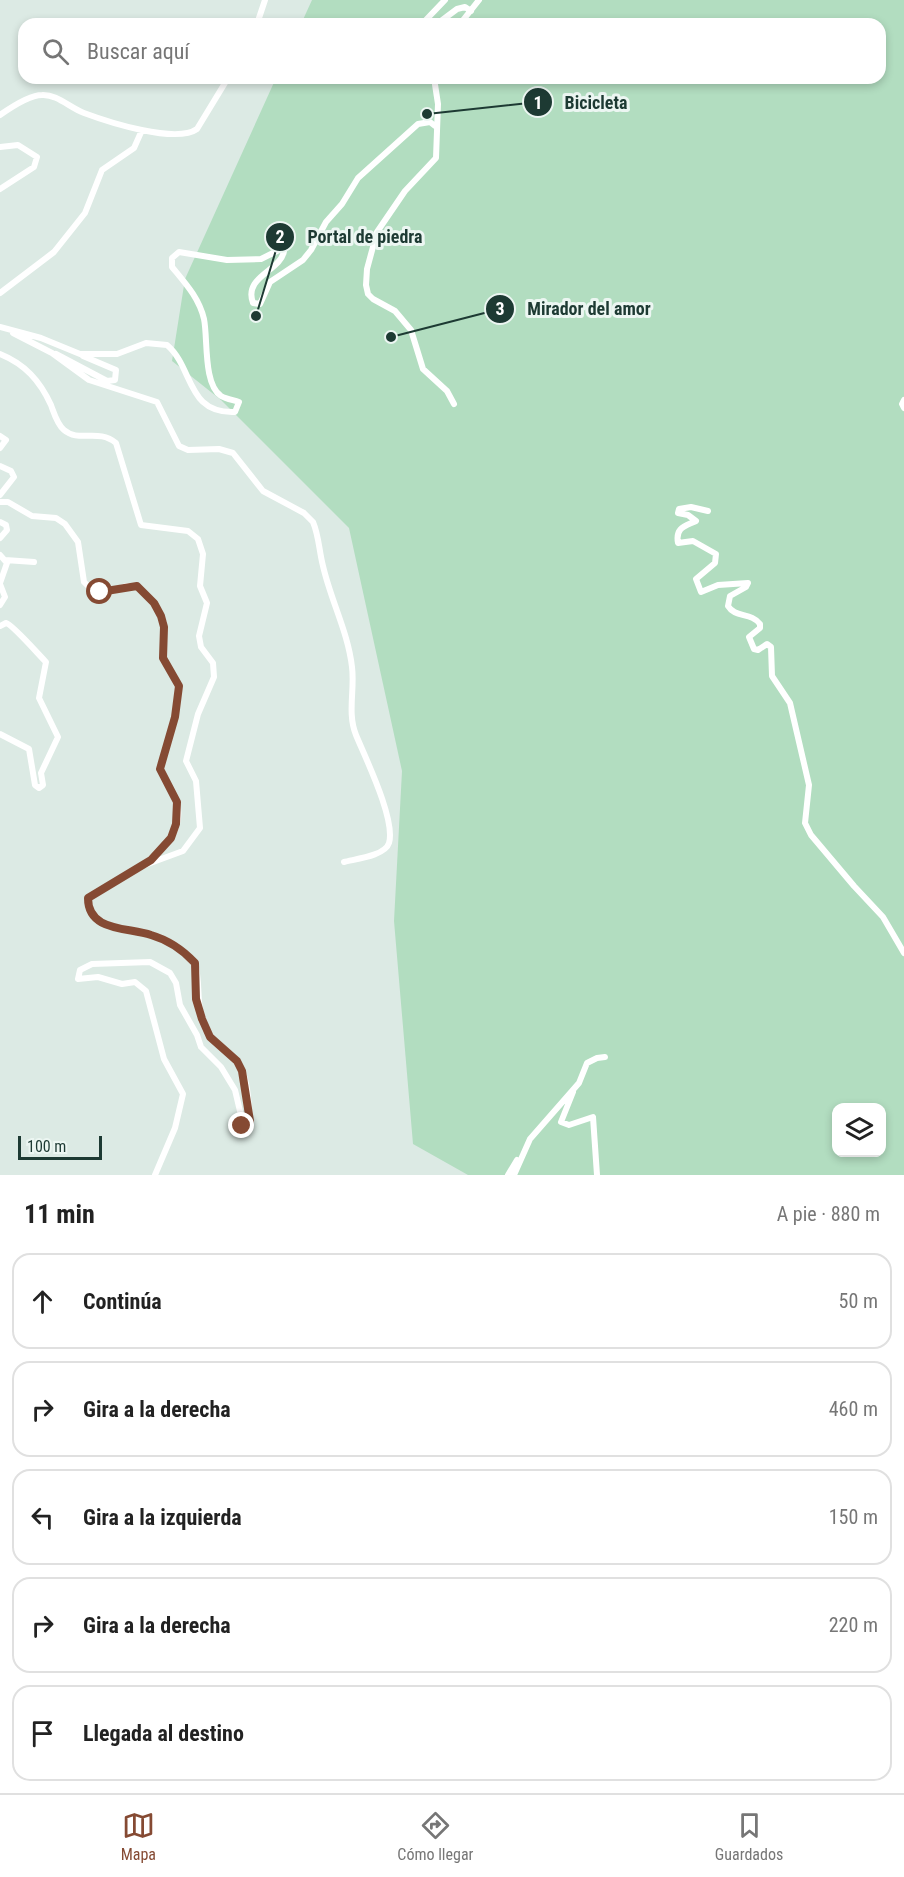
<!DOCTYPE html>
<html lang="es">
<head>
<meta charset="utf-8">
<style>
	body { margin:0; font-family:"Roboto Condensed",sans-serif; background:#f6f6f6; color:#222 }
	.controls { position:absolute; right:18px; bottom:18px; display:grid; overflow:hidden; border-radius:12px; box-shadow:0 3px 9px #0003 }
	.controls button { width:54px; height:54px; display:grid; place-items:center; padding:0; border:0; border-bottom:2px solid #e0e0e0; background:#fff; color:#222; font:30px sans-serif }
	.scale { position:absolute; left:18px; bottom:15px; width:84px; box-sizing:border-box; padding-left:6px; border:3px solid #1d3a33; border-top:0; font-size:16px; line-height:21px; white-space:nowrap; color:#1d3a33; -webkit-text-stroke:4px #ecf6f2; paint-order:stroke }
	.stop { position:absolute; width:18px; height:18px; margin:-14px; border:4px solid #854a33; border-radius:50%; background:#fff }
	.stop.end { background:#854a33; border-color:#fff; box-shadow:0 2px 6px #0008 }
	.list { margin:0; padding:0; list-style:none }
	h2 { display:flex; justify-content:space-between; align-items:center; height:78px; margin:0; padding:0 24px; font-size:26px }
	h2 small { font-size:20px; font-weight:400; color:#767676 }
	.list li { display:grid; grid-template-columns:39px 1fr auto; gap:18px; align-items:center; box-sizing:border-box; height:96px; margin:0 12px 12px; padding:0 12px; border:2px solid #e0e0e0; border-radius:18px }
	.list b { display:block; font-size:22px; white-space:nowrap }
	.list em { font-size:20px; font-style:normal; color:#767676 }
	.icon { flex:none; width:33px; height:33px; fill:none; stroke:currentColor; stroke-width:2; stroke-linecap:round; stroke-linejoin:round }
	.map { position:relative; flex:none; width:904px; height:1175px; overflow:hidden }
	.search { position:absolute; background:#fff; box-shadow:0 3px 9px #0003; left:18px; right:18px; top:18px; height:66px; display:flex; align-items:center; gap:15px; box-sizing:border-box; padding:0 21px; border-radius:18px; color:#767676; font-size:22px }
	.sheet { height:618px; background:#fff }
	nav { display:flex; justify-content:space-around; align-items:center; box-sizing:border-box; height:84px; border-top:2px solid #e0e0e0; background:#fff; font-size:16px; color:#767676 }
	nav a { display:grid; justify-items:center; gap:3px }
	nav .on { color:#854a33 }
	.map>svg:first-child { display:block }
	.green { fill:#b2ddc0; fill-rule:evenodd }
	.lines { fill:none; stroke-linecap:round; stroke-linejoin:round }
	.street { stroke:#fff; stroke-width:6 }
	.route { stroke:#854a33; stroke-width:8 }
	.leader { fill:none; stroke:#1d3a33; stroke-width:2 }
	.callout-dot { fill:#1d3a33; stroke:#ecf6f2; stroke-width:2 }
	.mark-label { font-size:18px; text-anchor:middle; font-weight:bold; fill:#fff }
	.callout-label { font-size:18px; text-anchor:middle; font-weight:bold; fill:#1d3a33; stroke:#ecf6f2; stroke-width:6; stroke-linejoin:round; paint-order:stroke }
</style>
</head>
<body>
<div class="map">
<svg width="904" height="1175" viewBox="0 0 904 1175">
	<rect width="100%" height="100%" fill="#dceae4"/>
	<path class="green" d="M312 0H904V1175H468L413 1144 394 921 402 771 349 528 221 400 172 361 185 279 276 78H880V24H301ZM836 1108H882V1152H836Z"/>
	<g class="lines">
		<path class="street" d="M257 24 265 0
			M422 24 445 0
			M437 24 457 9 465 7 471 11
			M460 24 479 0
			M434 78 438 104 436 158 405 191 377 232 367 269 366 285 368 294 373 299 395 311 411 330 423 369 447 391 454 404
			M0 115C10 108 29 95 42 95 57 94 70 108 84 113 108 122 176 144 197 129L228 78
			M0 147 18 145 37 157 34 167 0 189
			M0 293 54 252 85 213 102 170 134 148 142 130
			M0 327 41 338 80 354H117L146 343 167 345C194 368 186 414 235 412L239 402C233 400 226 399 221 396 203 384 208 338 204 319 199 298 186 284 172 267V258L179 252 227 260 261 259 281 249 284 251C281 271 243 276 253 303L260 304 270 282 303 260 311 250 326 222 342 204 358 178 418 124 430 122 435 126
			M13 333 52 353 89 380 157 402 179 446 188 450 219 449 233 453 263 491 304 513 313 522C319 536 319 551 323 566 331 601 348 632 352 667 355 689 347 713 356 735 365 757 396 820 389 843 385 856 355 859 344 862
			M0 354C25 364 40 381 51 405 54 413 57 424 64 430 79 443 98 428 116 443L141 525 188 531 198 539 203 554 200 586 207 603 199 636 201 647 213 663 214 677 198 714 186 761 196 781 200 828 183 851 145 865
			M56 354 107 381 115 380 116 370 83 356
			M904 400 902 404 904 408
			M0 436 6 440 0 448
			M0 466 11 471 14 477 0 495
			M0 502H8L32 516 56 518 65 524 78 542 84 582 91 589 109 592 126 586H137L154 603 164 623 163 658 179 686 175 717 160 769C163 781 173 790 177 802 189 851 119 877 88 898 89 932 129 927 151 935 168 940 183 950 195 963 202 989 193 1008 210 1036 216 1047 230 1052 237 1062 249 1077 248 1103 250 1121L249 1126 244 1128 235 1090 221 1067 201 1047 197 1035 180 1005 176 983 170 973 150 962 92 964 80 970 78 979 98 977 122 984 135 982 146 991 164 1059 183 1094 175 1128 155 1175
			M708 511 691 507 679 509 678 513 688 515 696 521C686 526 675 527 678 543L693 541 716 554 715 563 696 579 701 592 718 585 748 583 746 587 730 596 728 606C735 618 751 612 760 624V628L749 637 754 649 758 650 767 644 771 647 772 676 790 703 809 785 805 823 811 835 854 886 883 917 904 953
			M0 522 6 525 7 530 0 538
			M0 555 7 563 0 583
			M5 560 34 562
			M0 584 5 597 0 605
			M0 626 6 623C12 624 39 655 46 662L39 698 58 737 41 773 43 785 39 788 35 785 29 749 0 734
			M573 1092 561 1122 569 1125 593 1117 597 1175
			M508 1175 517 1160
			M514 1175 530 1139 579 1083 587 1063 597 1058 605 1057"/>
	</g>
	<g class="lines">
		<path class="route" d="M100 592 137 586 154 603 161 616 164 627 163 658 179 686 175 717 160 769 177 802 176 824 171 838 151 860 88 898C88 932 128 927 151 935 168 940 183 950 195 963L196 999 202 1019 210 1037 237 1061 242 1071 250 1121 246 1128 242 1126"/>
	</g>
	<path class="leader" d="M427 114L538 102M256 316L280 237M391 337L500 309"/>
	<g class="callout-dot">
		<circle cx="427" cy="114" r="6"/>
		<circle cx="256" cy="316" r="6"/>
		<circle cx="391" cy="337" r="6"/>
		<circle cx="538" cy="102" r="15"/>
		<circle cx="280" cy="237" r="15"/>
		<circle cx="500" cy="309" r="15"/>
	</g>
	<g class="mark-label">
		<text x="538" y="109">1</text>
		<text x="280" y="243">2</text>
		<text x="500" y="315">3</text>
	</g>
	<g class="callout-label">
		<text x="596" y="109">Bicicleta</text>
		<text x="365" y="243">Portal de piedra</text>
		<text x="589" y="315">Mirador del amor</text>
	</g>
</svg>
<div class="controls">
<button><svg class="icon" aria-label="layers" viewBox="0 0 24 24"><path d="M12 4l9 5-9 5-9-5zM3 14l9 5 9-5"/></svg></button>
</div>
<div class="scale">100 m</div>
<div class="stop" style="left:100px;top:592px"></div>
<div class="stop end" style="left:242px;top:1126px"></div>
<div class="search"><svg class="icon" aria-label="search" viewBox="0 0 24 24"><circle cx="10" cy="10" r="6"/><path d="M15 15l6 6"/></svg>Buscar aquí</div>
</div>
<section class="sheet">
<h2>11 min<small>A pie · 880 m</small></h2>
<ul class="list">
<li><svg class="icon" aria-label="ahead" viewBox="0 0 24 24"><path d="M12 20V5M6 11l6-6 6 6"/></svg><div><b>Continúa</b></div><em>50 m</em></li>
<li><svg class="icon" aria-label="right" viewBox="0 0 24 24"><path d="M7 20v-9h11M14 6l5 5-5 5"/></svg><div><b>Gira a la derecha</b></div><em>460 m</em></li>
<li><svg class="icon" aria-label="left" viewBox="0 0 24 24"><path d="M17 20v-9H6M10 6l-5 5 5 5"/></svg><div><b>Gira a la izquierda</b></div><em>150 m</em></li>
<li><svg class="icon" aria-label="right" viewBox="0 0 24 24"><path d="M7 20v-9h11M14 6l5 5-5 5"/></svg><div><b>Gira a la derecha</b></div><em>220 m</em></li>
<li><svg class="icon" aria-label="arrive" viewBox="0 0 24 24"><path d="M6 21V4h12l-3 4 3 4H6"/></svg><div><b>Llegada al destino</b></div></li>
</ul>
</section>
<nav>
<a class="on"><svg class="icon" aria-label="map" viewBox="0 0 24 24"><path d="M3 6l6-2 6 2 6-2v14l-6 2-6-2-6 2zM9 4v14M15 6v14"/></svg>Mapa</a>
<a><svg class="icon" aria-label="directions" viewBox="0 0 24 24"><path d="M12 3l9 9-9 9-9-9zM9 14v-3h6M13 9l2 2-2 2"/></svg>Cómo llegar</a>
<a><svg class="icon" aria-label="saved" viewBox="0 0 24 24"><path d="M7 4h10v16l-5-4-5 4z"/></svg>Guardados</a>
</nav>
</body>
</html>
